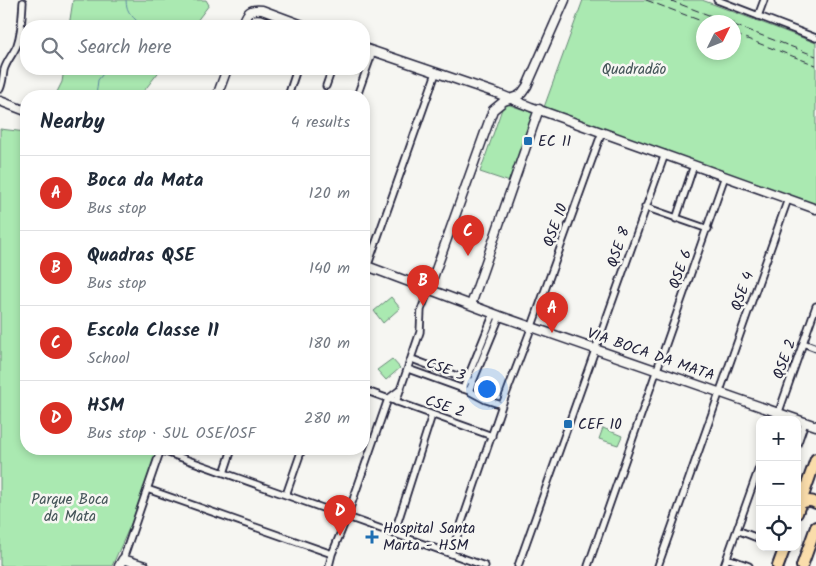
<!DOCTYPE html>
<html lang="en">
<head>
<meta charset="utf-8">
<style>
	body { margin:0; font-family:Kalam,sans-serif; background:#f2f2f3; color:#1f2937 }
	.controls { position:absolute; right:15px; bottom:15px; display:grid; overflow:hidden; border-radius:10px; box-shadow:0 2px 8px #0003 }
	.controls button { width:45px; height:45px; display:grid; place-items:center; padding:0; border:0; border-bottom:1px solid #e0e1e3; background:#fff; color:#1f2937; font:25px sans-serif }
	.compass { position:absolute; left:696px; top:15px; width:45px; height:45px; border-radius:50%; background:#fff; box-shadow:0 2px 8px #0003; rotate:47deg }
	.you { position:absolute; left:486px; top:388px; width:18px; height:18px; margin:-12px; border:4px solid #fff; border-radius:50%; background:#1a73e8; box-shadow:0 0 0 8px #1a73e833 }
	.badge { display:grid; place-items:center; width:32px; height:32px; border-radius:50%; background:#d93025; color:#fff; font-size:16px; font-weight:700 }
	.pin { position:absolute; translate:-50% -41px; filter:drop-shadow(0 1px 2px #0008) }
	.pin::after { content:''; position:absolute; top:26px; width:18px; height:15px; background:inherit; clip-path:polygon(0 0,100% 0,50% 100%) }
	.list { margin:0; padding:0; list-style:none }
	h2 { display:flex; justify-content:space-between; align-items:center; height:65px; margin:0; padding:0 20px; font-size:21px }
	h2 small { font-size:16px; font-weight:400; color:#747a83 }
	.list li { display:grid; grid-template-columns:32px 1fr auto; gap:15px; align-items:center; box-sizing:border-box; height:75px; padding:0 20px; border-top:1px solid #e0e1e3 }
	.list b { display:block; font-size:19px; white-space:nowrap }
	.list p { margin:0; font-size:16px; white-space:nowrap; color:#747a83 }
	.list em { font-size:16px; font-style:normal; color:#747a83 }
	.icon { flex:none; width:28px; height:28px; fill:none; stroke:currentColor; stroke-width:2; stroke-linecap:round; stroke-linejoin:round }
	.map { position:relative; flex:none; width:816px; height:566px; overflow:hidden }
	.search { position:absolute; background:#fff; box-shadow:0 2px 8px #0003; left:20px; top:20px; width:350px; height:55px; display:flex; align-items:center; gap:12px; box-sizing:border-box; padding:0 18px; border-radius:20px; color:#747a83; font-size:19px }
	.panel { position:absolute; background:#fff; box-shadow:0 2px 8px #0003; left:20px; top:90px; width:350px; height:365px; border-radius:20px }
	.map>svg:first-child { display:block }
	.green { fill:#aae9b1; stroke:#668676; fill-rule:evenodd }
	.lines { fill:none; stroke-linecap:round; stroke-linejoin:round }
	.stream { stroke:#5f8ba3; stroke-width:1 }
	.minor-casing { stroke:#22223b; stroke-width:9 }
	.tertiary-casing { stroke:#22223b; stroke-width:11 }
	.trunk-casing { stroke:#22223b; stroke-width:14 }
	.minor { stroke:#f6f6f2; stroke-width:5.5 }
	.tertiary { stroke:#f6f6f2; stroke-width:8 }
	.trunk { stroke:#faddab; stroke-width:10 }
	.rail { stroke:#22223b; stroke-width:1; stroke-dasharray:8 4; stroke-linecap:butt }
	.poi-dot { fill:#1f6fb2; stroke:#f6f6f2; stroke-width:2 }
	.labels { text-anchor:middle; stroke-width:5; stroke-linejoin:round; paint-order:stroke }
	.park-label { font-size:15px; fill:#445458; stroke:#f6f6f2 }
	.poi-label { font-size:15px; fill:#22223b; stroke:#f6f6f2; text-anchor:start }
	.street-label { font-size:15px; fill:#22223b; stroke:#f6f6f2 }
</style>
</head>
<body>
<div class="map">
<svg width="816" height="566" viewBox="0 0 816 566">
	<rect width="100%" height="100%" fill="#f6f6f2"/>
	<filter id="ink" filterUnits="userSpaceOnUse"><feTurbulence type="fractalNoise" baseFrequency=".02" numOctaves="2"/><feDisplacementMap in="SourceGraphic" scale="10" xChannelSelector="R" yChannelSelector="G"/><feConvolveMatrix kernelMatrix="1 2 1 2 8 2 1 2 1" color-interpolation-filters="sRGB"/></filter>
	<g filter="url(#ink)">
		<path class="green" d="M73 0H206L209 5 193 26H69Z
			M583 0H702L816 43V208L543 110ZM704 22H734V52H704Z
			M64 69H161L140 96H55L62 82Z
			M504 103 536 114 510 182 480 172Z
			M0 129 26 132V449H165L112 566H0Z
			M391 297 400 308 383 323 374 311Z
			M392 359 400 368 386 380 377 370Z
			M603 428 622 436 618 445 599 439Z"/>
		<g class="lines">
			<path class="stream" d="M126 0C126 14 134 17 142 26
				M96 96 98 80 107 69"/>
			<g class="minor-casing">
				<path id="minor" d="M717 0 816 38
					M758 16 764 0
					M326 86 332 69
					M0 89C3 82 3 76 4 70 7 60 14 53 17 45 22 31 22 16 23 2
					M288 96 297 69
					M357 96 373 51
					M645 207 708 229
					M676 219 694 165
					M364 276 436 73
					M803 343 816 348
					M412 359 470 381
					M408 369 469 391 486 400 502 405
					M463 389 494 313
					M364 390 492 436
					M469 391 500 316
					M396 402 420 332 421 310 429 289
					M776 420 816 306
					M797 445 805 422
					M157 449 485 566
					M224 473 232 449
					M147 489 332 554
					M286 495 302 449
					M737 530 760 539
					M394 534 432 415
					M451 554 502 405 532 326 602 132
					M727 558 749 566
					M123 559 161 449
					M329 566 332 554 347 517 388 399 401 389
					M518 566 665 154
					M588 566 725 176
					M658 566 788 199
					M724 566 760 465"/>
			</g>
			<g class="tertiary-casing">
				<path id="tertiary" d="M242 26C247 15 247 8 262 10L305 26
					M364 48 499 94 531 107 816 209
					M217 96 227 69
					M0 101 26 111
					M364 265 500 316 816 426
					M429 289 493 110 504 101 518 96 522 93 527 86 565 0
					M471 305 539 109
					M119 566 123 559 145 566"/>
			</g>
			<g class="trunk-casing">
				<path id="trunk" d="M801 503C807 501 810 500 816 503
					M797 513 816 459
					M778 566 785 547
					M802 566 816 527"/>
			</g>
			<use href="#minor" class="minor"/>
			<use href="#tertiary" class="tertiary"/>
			<use href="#trunk" class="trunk"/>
			<path class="rail" d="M646 0 704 22
				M669 0 727 22
				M734 25 816 56
				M734 34 816 65"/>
		</g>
	</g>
	<g class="poi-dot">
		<rect x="523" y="136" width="10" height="10" rx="2.5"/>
		<rect x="563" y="419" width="10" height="10" rx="2.5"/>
		<path d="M369.5 529.5h5v5h5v5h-5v5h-5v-5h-5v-5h5z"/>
	</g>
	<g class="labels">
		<g class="park-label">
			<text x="634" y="74">Quadradão</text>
			<text x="70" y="504">Parque Boca<tspan x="70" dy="17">da Mata</tspan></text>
		</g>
		<g class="poi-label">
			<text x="538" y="146">EC 11</text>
			<text x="578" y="429">CEF 10</text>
			<text x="383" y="533">Hospital Santa<tspan x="383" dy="17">Marta - HSM</tspan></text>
		</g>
		<g class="street-label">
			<text transform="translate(555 225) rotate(-70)" y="5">QSE 10</text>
			<text transform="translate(618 247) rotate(-71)" y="5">QSE 8</text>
			<text transform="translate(680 269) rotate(-70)" y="5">QSE 6</text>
			<text transform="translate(742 291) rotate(-70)" y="5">QSE 4</text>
			<text transform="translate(651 354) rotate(19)" y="5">VIA BOCA DA MATA</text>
			<text transform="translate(784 359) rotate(-70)" y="5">QSE 2</text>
			<text transform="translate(446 369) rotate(20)" y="5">CSE 3</text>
			<text transform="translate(445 406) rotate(19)" y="5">CSE 2</text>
		</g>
	</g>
</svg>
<div class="controls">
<button>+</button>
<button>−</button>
<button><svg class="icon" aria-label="locate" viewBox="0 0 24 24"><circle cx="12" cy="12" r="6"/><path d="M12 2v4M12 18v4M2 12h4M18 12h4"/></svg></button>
</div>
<svg class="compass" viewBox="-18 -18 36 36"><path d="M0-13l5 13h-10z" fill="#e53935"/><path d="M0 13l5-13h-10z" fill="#747a83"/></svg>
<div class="you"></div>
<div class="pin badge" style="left:552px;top:333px">A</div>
<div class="pin badge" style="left:423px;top:306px">B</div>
<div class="pin badge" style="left:468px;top:256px">C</div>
<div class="pin badge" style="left:340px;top:536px">D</div>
<div class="search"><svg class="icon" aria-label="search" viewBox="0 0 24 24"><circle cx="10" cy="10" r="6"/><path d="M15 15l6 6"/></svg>Search here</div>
<section class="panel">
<h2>Nearby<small>4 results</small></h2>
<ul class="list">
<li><span class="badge">A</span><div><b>Boca da Mata</b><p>Bus stop</p></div><em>120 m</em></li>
<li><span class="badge">B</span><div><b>Quadras QSE</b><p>Bus stop</p></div><em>140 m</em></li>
<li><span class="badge">C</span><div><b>Escola Classe 11</b><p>School</p></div><em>180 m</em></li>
<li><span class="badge">D</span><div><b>HSM</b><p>Bus stop · SUL OSE/OSF</p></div><em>280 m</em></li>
</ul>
</section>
</div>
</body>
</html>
